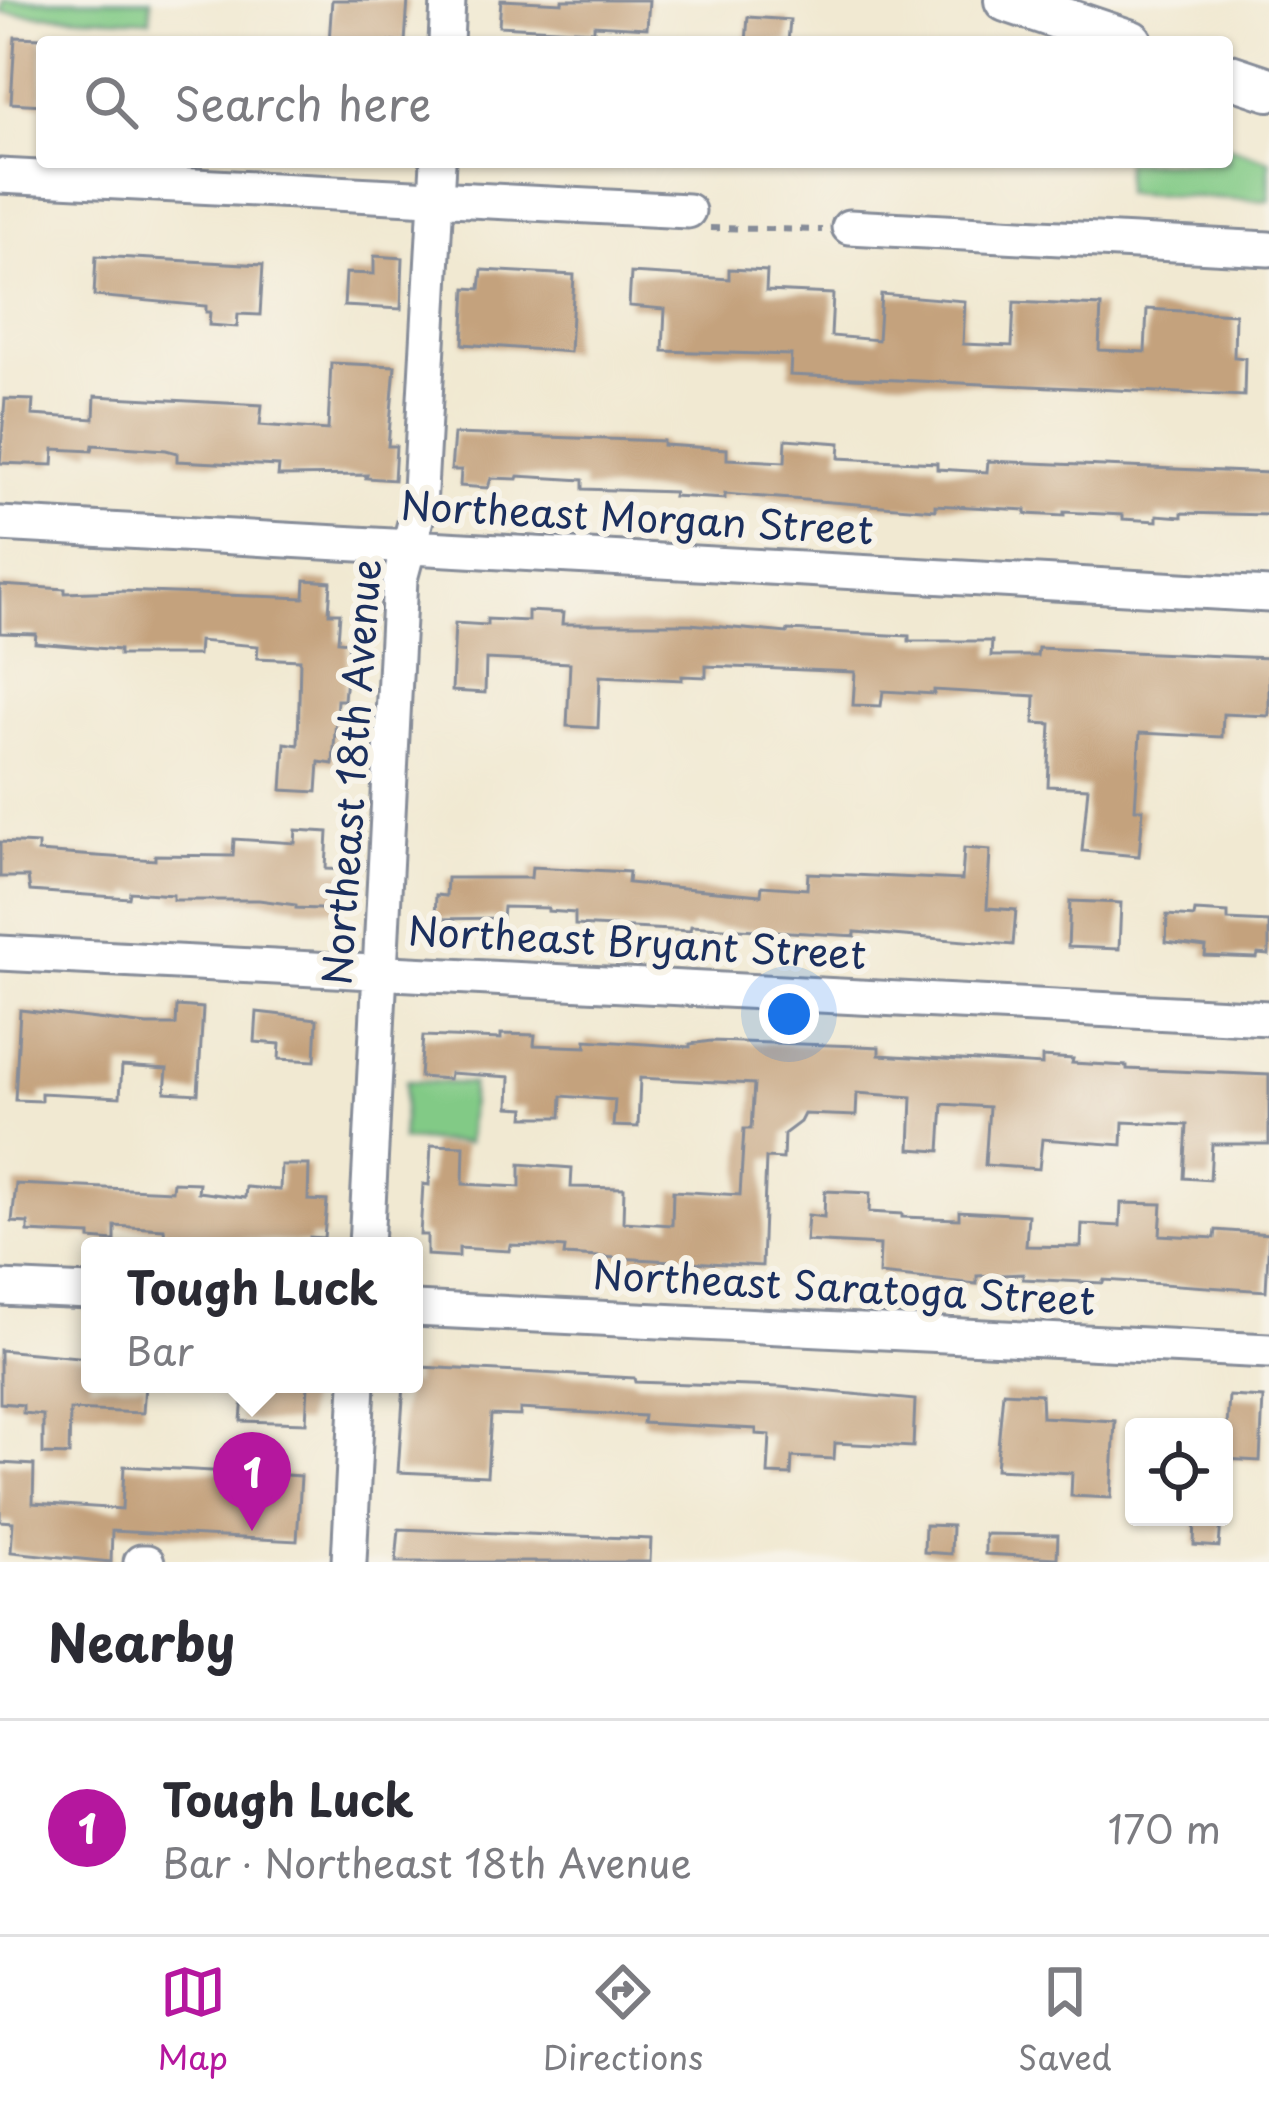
<!DOCTYPE html>
<html lang="en">
<head>
<meta charset="utf-8">
<style>
	body { margin:0; font-family:"Playpen Sans",sans-serif; background:#f2f2f3; color:#2b2b33 }
	.controls { position:absolute; right:36px; bottom:36px; display:grid; overflow:hidden; border-radius:12px; box-shadow:0 3px 9px #0004 }
	.controls button { width:108px; height:108px; display:grid; place-items:center; padding:0; border:0; border-bottom:3px solid #e1e1e2; background:#fff; color:#2b2b33; font:60px sans-serif }
	.you { position:absolute; left:789px; top:1014px; width:42px; height:42px; margin:-30px; border:9px solid #fff; border-radius:50%; background:#1a73e8; box-shadow:0 0 0 18px #1a73e833 }
	.badge { display:grid; place-items:center; width:78px; height:78px; border-radius:50%; background:#b5179e; color:#fff; font-size:39px; font-weight:700 }
	.pin { position:absolute; translate:-50% -99px; filter:drop-shadow(0 3px 6px #0008) }
	.pin::after { content:''; position:absolute; top:63px; width:42px; height:36px; background:inherit; clip-path:polygon(0 0,100% 0,50% 100%) }
	.popup { position:absolute; left:81px; top:1237px; width:342px; height:156px; box-sizing:border-box; display:grid; place-content:center; border-radius:12px; background:#fff; filter:drop-shadow(0 3px 9px #0005); font-size:39px; white-space:nowrap; color:#7c7c81 }
	.popup b { font-size:45px; color:#2b2b33 }
	.popup::after { content:''; position:absolute; left:50%; top:100%; margin-left:-24px; border:24px solid transparent; border-top-color:#fff }
	.list { margin:0; padding:0; list-style:none }
	h2 { display:flex; justify-content:space-between; align-items:center; height:156px; margin:0; padding:0 48px; font-size:51px }
	h2 small { font-size:39px; font-weight:400; color:#7c7c81 }
	.list li { display:grid; grid-template-columns:78px 1fr auto; gap:36px; align-items:center; box-sizing:border-box; height:216px; padding:0 48px; border-top:3px solid #e1e1e2 }
	.list b { display:block; font-size:45px; white-space:nowrap }
	.list p { margin:0; font-size:39px; white-space:nowrap; color:#7c7c81 }
	.list em { font-size:39px; font-style:normal; color:#7c7c81 }
	.icon { flex:none; width:66px; height:66px; fill:none; stroke:currentColor; stroke-width:2; stroke-linecap:round; stroke-linejoin:round }
	.map { position:relative; flex:none; width:1269px; height:1562px; overflow:hidden }
	.search { position:absolute; background:#fff; box-shadow:0 3px 9px #0004; left:36px; right:36px; top:36px; height:132px; display:flex; align-items:center; gap:30px; box-sizing:border-box; padding:0 42px; border-radius:12px; color:#7c7c81; font-size:45px }
	.sheet { height:372px; background:#fff }
	nav { display:flex; justify-content:space-around; align-items:center; box-sizing:border-box; height:168px; border-top:3px solid #e1e1e2; background:#fff; font-size:33px; color:#7c7c81 }
	nav a { display:grid; justify-items:center; gap:6px }
	nav .on { color:#b5179e }
	.map>svg:first-child { display:block }
	.green { fill:#82ca86; stroke:#4e7c72; stroke-width:3 }
	.building { fill:#c4a27d }
	.lines { fill:none; stroke-linecap:round; stroke-linejoin:round }
	.minor-casing { stroke:#868c98; stroke-width:39 }
	.major-casing { stroke:#868c98; stroke-width:48 }
	.path { stroke:#868c98; stroke-width:6; stroke-dasharray:9 9; stroke-linecap:butt }
	.minor { stroke:#fff; stroke-width:33 }
	.major { stroke:#fff; stroke-width:42 }
	.labels { text-anchor:middle; stroke-width:12; stroke-linejoin:round; paint-order:stroke }
	.street-label { font-size:39px; fill:#1b2f5e; stroke:#f7f3e8 }
</style>
</head>
<body>
<div class="map">
<svg width="1269" height="1562" viewBox="0 0 1269 1562">
	<rect width="100%" height="100%" fill="#f7f3e8"/>
	<filter id="ink" filterUnits="userSpaceOnUse"><feTurbulence type="fractalNoise" baseFrequency=".00833" numOctaves="2"/><feDisplacementMap in="SourceGraphic" scale="24" xChannelSelector="R" yChannelSelector="G"/><feConvolveMatrix kernelMatrix="1 2 1 2 8 2 1 2 1" color-interpolation-filters="sRGB"/></filter>
	<filter id="wash" filterUnits="userSpaceOnUse"><feTurbulence type="fractalNoise" baseFrequency=".004" numOctaves="4" result="noise"/><feDisplacementMap in="SourceGraphic" scale="48" xChannelSelector="R" yChannelSelector="G"/><feGaussianBlur stdDeviation="2.7" result="paint"/><feColorMatrix in="noise" values="0 0 0 0 0 0 0 0 0 0 0 0 0 0 0 0 0 1.4 0 .05"/><feComposite in="paint" operator="in"/></filter>
	<g filter="url(#wash)">
		<rect width="100%" height="100%" fill="#f1e9d2"/>
		<path class="green" d="M3 0H151L150 20 2 13Z
			M1227 146 1269 160V201L1124 193 1125 162H1227Z
			M406 1081 472 1084 468 1143 402 1140Z"/>
		<g id="blocks">
			<path class="building" d="M332 0H408L405 42H329Z
				M501 0 562 3V0H649L647 28 594 25V31L499 26Z
				M748 17 790 20 788 42H746Z
				M15 37 42 38V105L11 103Z
				M96 256 263 265 260 315 238 314 237 327 209 325 210 312H206V306L94 296Z
				M374 256 403 258 401 309 344 306 346 273 374 274Z
				M729 269 767 271 766 291 833 294 831 336 878 340 881 294 965 301 963 344 1012 346 1014 302 1101 306 1099 350 1145 352 1147 309 1235 314 1234 357 1245 358 1244 396 790 375 791 355 663 351 665 309 629 306 631 273 729 279Z
				M482 270 574 275 570 352 463 344 466 288 480 289Z
				M331 363 395 366 388 446H396L394 480 366 478 367 475 278 476 279 466 177 461V453L166 450 93 445 92 451 54 449 53 465 0 463 5 399 33 400 32 415 94 419 95 396 262 405 260 425 328 430Z
				M454 434 663 441V445L727 449V459L785 462 786 439 840 443 839 458 937 463V469L987 472 988 461 1269 473V515L1182 513V517L1157 515V521L1123 519V515L1064 512V516L1026 514V510L935 505V510L725 494V499L673 496 674 492 583 489V480L518 476 517 479 491 478 488 488 460 486 461 470H451Z
				M305 580 331 582 329 613H340L338 641 349 642 344 700H337L333 764 319 762 317 792 282 790 285 743 298 745 300 660 257 658 258 646 199 641 198 655H119V650L35 643 36 634 0 633V585L65 589V593L121 591 304 598Z
				M528 611 563 613 562 624H690L787 633 788 630 909 636V641H992L991 656H1037L1038 648 1269 658V716L1223 714 1222 737 1140 733 1135 809H1143L1139 856 1082 851 1088 788 1048 786 1051 724 1034 723 1035 696 934 690V694L883 691 881 706 853 705 855 672 706 666V677L682 676V680L600 676 598 728 567 726 570 663 486 659 485 693 452 691 455 623 487 625V619L528 621Z
				M296 830 328 832 326 869 345 870 343 910 296 908V905L259 900H173V895L130 892 129 898 30 891 28 877H0V842L38 844V852L155 860V855L233 856 234 839 295 843Z
				M964 848 990 850 987 908 1016 910 1013 945 855 932V936L691 926 690 931 575 925V913L548 911V908L503 907 502 918 435 919 436 895 446 896 447 878H531L532 867 629 872 628 883 761 895 762 886 807 889 808 873 962 880Z
				M1070 901 1121 903 1119 949 1068 947Z
				M1195 911 1228 913V920L1269 922V955L1258 954 1257 958 1205 956 1206 947 1166 942 1167 915 1194 917Z
				M177 1006 203 1008 198 1094 165 1092 167 1069 122 1066 120 1097 41 1093V1101L15 1100 20 1010 147 1025H176Z
				M257 1012 317 1019 315 1061 279 1059 280 1044 255 1042Z
				M501 1034 535 1035 534 1045 586 1047V1040L690 1047V1044L711 1041 858 1046 879 1047V1055L1042 1065V1057L1073 1059 1072 1063 1127 1066V1069L1269 1075V1144H1212L1210 1180 1184 1178 1187 1125 1123 1122 1122 1145 1042 1139 1039 1169 985 1165 989 1107 943 1104 940 1151 910 1149 912 1097 857 1093 856 1116 804 1114 800 1122 784 1134 783 1159 766 1158 762 1266 564 1255 565 1248 540 1246 510 1245 509 1251 459 1248V1257L427 1255V1235H420L423 1184 429 1185 431 1145 464 1146 463 1184 520 1187V1164L572 1168 571 1187 624 1188 623 1222 672 1225 673 1191 740 1195 744 1129H751L754 1084 640 1078 638 1127 613 1126 615 1100 562 1096 561 1117H524L525 1108 509 1107 510 1077 450 1073 449 1079 420 1077 423 1036 501 1039Z
				M281 1165H309L308 1200 327 1201 324 1238 310 1237V1243L199 1237 195 1246H166L164 1229 115 1226V1241L90 1239V1235L28 1232V1223L12 1222 16 1184 172 1191 173 1182 199 1183 198 1192 245 1198 246 1187 280 1190Z
				M825 1191 870 1193 869 1212 902 1214V1217L959 1219V1211L1028 1215 1026 1246 1081 1247 1082 1224 1120 1226 1121 1203 1162 1204 1160 1235 1215 1238 1216 1230 1269 1234 1266 1291 1104 1280 1103 1283 1023 1279V1274L977 1276V1284L879 1274 880 1245 806 1241 808 1215 824 1217Z
				M0 1350 90 1358V1384H145L143 1413 70 1410 69 1455 43 1454V1415L23 1413V1405L0 1403Z
				M420 1367 634 1378 635 1382 780 1387 915 1400 913 1447 835 1443 834 1459 792 1457 791 1475 768 1474 770 1435 756 1434V1429L643 1423 644 1416 520 1409V1416L491 1415 487 1476 398 1472 404 1384H414V1373H420Z
				M244 1384H308L306 1423 241 1421Z
				M1003 1392 1041 1394 1042 1417 1115 1421 1111 1498 1071 1496 1072 1473 996 1469Z
				M1229 1396 1263 1398 1260 1461 1225 1459Z
				M0 1463 34 1465 33 1503 122 1509 124 1466 301 1476 297 1541 112 1531 111 1562 11 1552 13 1522 0 1521Z
				M1195 1519 1221 1520 1219 1547 1194 1545Z
				M925 1525 952 1526 951 1554 924 1552Z
				M399 1529 651 1539 650 1562H396Z
				M985 1534 1058 1535 1057 1558 985 1554Z"/>
		</g>
	</g>
	<g filter="url(#ink)">
		<use href="#blocks" fill-opacity="0" stroke="#868c98" stroke-width="3"/>
		<g class="lines">
			<g class="minor-casing">
				<path id="minor" d="M446 42 448 0
					M0 176 688 211
					M849 227 1269 249
					M0 524 1269 595
					M0 953 1269 1018
					M366 1246 400 579 419 508 438 162
					M0 1288 90 1292
					M414 1309 1269 1351
					M141 1562H147
					M349 1562 358 1384"/>
			</g>
			<g class="major-casing">
				<path id="major" d="M1006 0 1131 42
					M1227 75 1269 89"/>
			</g>
			<path class="path" d="M710 228 822 230"/>
			<use href="#minor" class="minor"/>
			<use href="#major" class="major"/>
		</g>
	</g>
	<g class="labels">
		<g class="street-label">
			<text transform="translate(637 518) rotate(3)" y="14">Northeast Morgan Street</text>
			<text transform="translate(352 772) rotate(-86)" y="14">Northeast 18th Avenue</text>
			<text transform="translate(637 943) rotate(3)" y="14">Northeast Bryant Street</text>
			<text transform="translate(844 1288) rotate(3)" y="14">Northeast Saratoga Street</text>
		</g>
	</g>
</svg>
<div class="controls">
<button><svg class="icon" aria-label="locate" viewBox="0 0 24 24"><circle cx="12" cy="12" r="6"/><path d="M12 2v4M12 18v4M2 12h4M18 12h4"/></svg></button>
</div>
<div class="you"></div>
<div class="pin badge" style="left:252px;top:1531px">1</div>
<div class="popup"><b>Tough Luck</b>Bar</div>
<div class="search"><svg class="icon" aria-label="search" viewBox="0 0 24 24"><circle cx="10" cy="10" r="6"/><path d="M15 15l6 6"/></svg>Search here</div>
</div>
<section class="sheet">
<h2>Nearby<small></small></h2>
<ul class="list">
<li><span class="badge">1</span><div><b>Tough Luck</b><p>Bar · Northeast 18th Avenue</p></div><em>170 m</em></li>
</ul>
</section>
<nav>
<a class="on"><svg class="icon" aria-label="map" viewBox="0 0 24 24"><path d="M3 6l6-2 6 2 6-2v14l-6 2-6-2-6 2zM9 4v14M15 6v14"/></svg>Map</a>
<a><svg class="icon" aria-label="directions" viewBox="0 0 24 24"><path d="M12 3l9 9-9 9-9-9zM9 14v-3h6M13 9l2 2-2 2"/></svg>Directions</a>
<a><svg class="icon" aria-label="saved" viewBox="0 0 24 24"><path d="M7 4h10v16l-5-4-5 4z"/></svg>Saved</a>
</nav>
</body>
</html>
